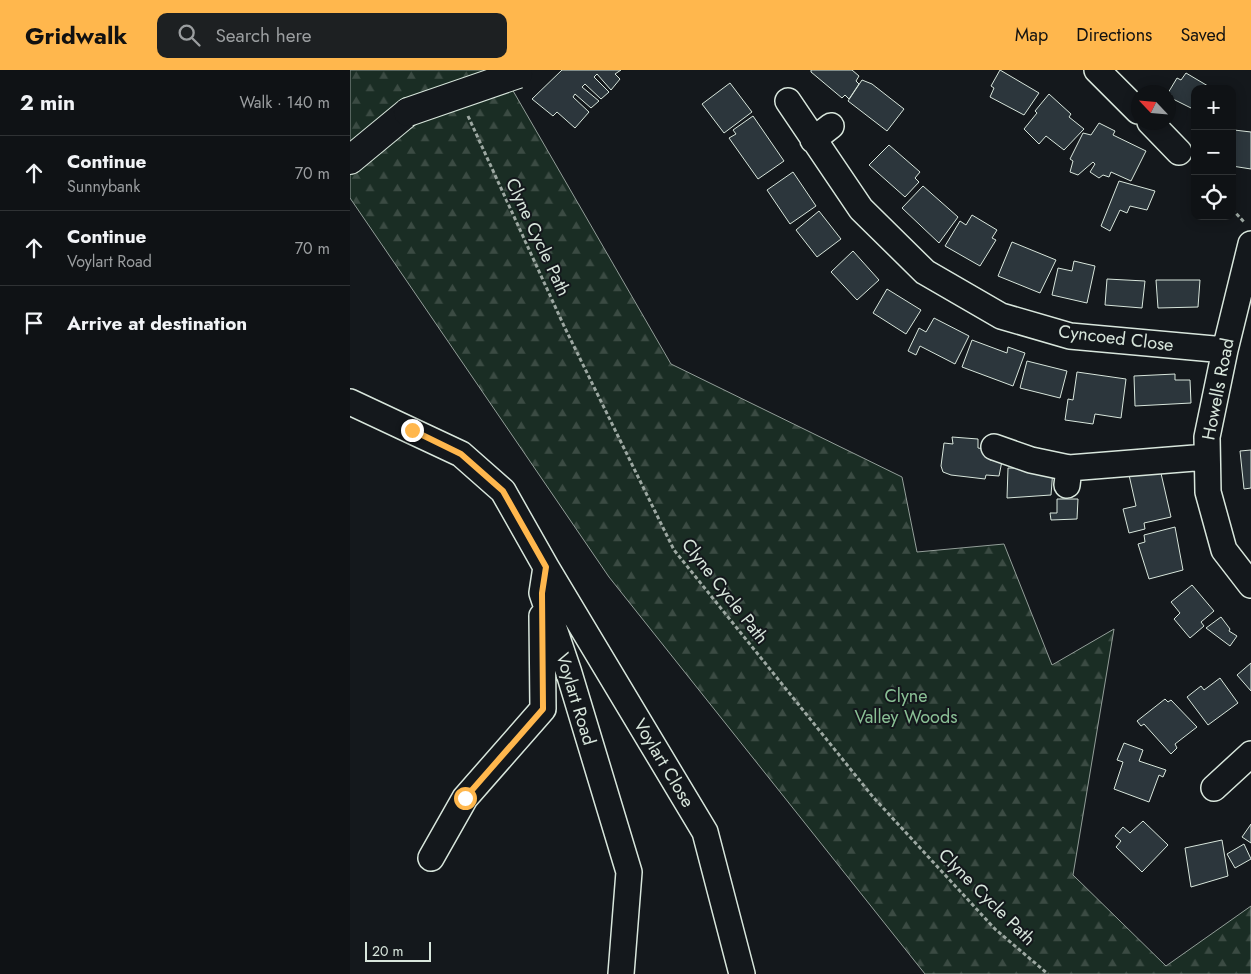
<!DOCTYPE html>
<html lang="en">
<head>
<meta charset="utf-8">
<style>
	body { margin:0; font-family:Jost,sans-serif; background:#1d2022; color:#f1f3f6 }
	.controls { position:absolute; right:15px; top:15px; display:grid; overflow:hidden; border-radius:10px; box-shadow:0 2px 12px #0003 }
	.controls button { width:45px; height:45px; display:grid; place-items:center; padding:0; border:0; border-bottom:1px solid #2f3234; background:#0f1215; color:#f1f3f6; font:25px sans-serif }
	.compass { position:absolute; left:781px; top:15px; width:45px; height:45px; border-radius:50%; background:#0f1215; box-shadow:0 2px 12px #0003; rotate:296deg }
	.scale { position:absolute; left:15px; bottom:12px; width:66px; box-sizing:border-box; padding-left:5px; border:2px solid #d8e6dc; border-top:0; font-size:14px; line-height:18px; white-space:nowrap; color:#d8e6dc; -webkit-text-stroke:4px #14181c; paint-order:stroke }
	.stop { position:absolute; width:15px; height:15px; margin:-11px; border:4px solid #ffb74d; border-radius:50%; background:#fff }
	.stop.end { background:#ffb74d; border-color:#fff; box-shadow:0 1px 5px #0008 }
	.list { margin:0; padding:0; list-style:none }
	h2 { display:flex; justify-content:space-between; align-items:center; height:65px; margin:0; padding:0 20px; font-size:21px }
	h2 small { font-size:16px; font-weight:400; color:#9b9ea0 }
	.list li { display:grid; grid-template-columns:32px 1fr auto; gap:15px; align-items:center; box-sizing:border-box; height:75px; padding:0 20px; border-top:1px solid #2f3234 }
	.list b { display:block; font-size:19px; white-space:nowrap }
	.list p { margin:0; font-size:16px; white-space:nowrap; color:#9b9ea0 }
	.list em { font-size:16px; font-style:normal; color:#9b9ea0 }
	.icon { flex:none; width:28px; height:28px; fill:none; stroke:currentColor; stroke-width:2; stroke-linecap:round; stroke-linejoin:round }
	.map { position:relative; flex:none; width:901px; height:904px; overflow:hidden }
	header { display:flex; align-items:center; gap:30px; box-sizing:border-box; height:70px; padding:0 25px; background:#ffb74d; color:#111 }
	header strong { font-size:24px }
	nav { display:flex; gap:28px; margin-inline-start:auto; font-size:18px }
	.search { width:350px; height:45px; background:#1d2022; display:flex; align-items:center; gap:12px; box-sizing:border-box; padding:0 18px; border-radius:10px; color:#9b9ea0; font-size:19px }
	main { display:flex }
	aside { flex:1; background:#0f1215 }
	.map>svg:first-child { display:block }
	.forest { fill:url(#forest-firs); stroke:#939e99 }
	.building { fill:#2c363c; stroke:#d8e6dc }
	.lines { fill:none; stroke-linecap:round; stroke-linejoin:round }
	.minor-casing { stroke:#d8e6dc; stroke-width:28 }
	.major-casing { stroke:#d8e6dc; stroke-width:30 }
	.path { stroke:#9da8a2; stroke-width:3; stroke-dasharray:4 2.5; stroke-linecap:butt }
	.minor { stroke:#14181c; stroke-width:25 }
	.major { stroke:#14181c; stroke-width:28 }
	.major-bridge-casing { stroke:#d8e6dc; stroke-width:30; stroke-linecap:butt }
	.major-bridge { stroke:#14181c; stroke-width:28 }
	.route { stroke:#ffb74d; stroke-width:6 }
	.labels { text-anchor:middle; stroke-width:4; stroke-linejoin:round; paint-order:stroke }
	.street-label { font-size:18px; fill:#d8e6dc; stroke:#14181c }
	.park-label { font-size:18px; fill:#8ac095; stroke:#14181c }
</style>
</head>
<body>
<header>
<strong>Gridwalk</strong>
<div class="search"><svg class="icon" aria-label="search" viewBox="0 0 24 24"><circle cx="10" cy="10" r="6"/><path d="M15 15l6 6"/></svg>Search here</div>
<nav><a>Map</a><a>Directions</a><a>Saved</a></nav>
</header>
<main>
<aside>
<h2>2 min<small>Walk · 140 m</small></h2>
<ul class="list">
<li><svg class="icon" aria-label="ahead" viewBox="0 0 24 24"><path d="M12 20V5M6 11l6-6 6 6"/></svg><div><b>Continue</b><p>Sunnybank</p></div><em>70 m</em></li>
<li><svg class="icon" aria-label="ahead" viewBox="0 0 24 24"><path d="M12 20V5M6 11l6-6 6 6"/></svg><div><b>Continue</b><p>Voylart Road</p></div><em>70 m</em></li>
<li><svg class="icon" aria-label="arrive" viewBox="0 0 24 24"><path d="M6 21V4h12l-3 4 3 4H6"/></svg><div><b>Arrive at destination</b></div></li>
</ul>
</aside>
<div class="map">
<svg width="901" height="904" viewBox="0 0 901 904">
	<defs>
		<pattern id="forest-firs" width="22" height="20" patternUnits="userSpaceOnUse" patternTransform="scale(1.25)"><rect width="22" height="20" fill="#1a2d24"/><path d="M5 1l3.5 6h-7zM16 11l3.5 6h-7z" fill="#3b4b43"/></pattern>
	</defs>
	<rect width="100%" height="100%" fill="#14181c"/>
	<path class="forest" d="M0 0H171L162 19 321 294 552 407 567 482 654 474 702 595 764 559 723 805 816 896 901 836V904H575L259 507 0 128Z"/>
	<path class="building" d="M212 0H271L265 4 270 9 261 20 247 4 244 7 259 22 251 29 235 14 232 17 249 31 241 38 225 24 223 27 239 42 225 58 207 42 203 46 182 29Z
		M461 0H502L509 6 506 11 509 14 499 29 495 25 492 28 461 2Z
		M650 0 689 23 674 45 640 27 644 18 641 16Z
		M836 3 863 19H845V40L821 28V24L818 23 827 8 831 10Z
		M512 10 522 14 554 39 537 61 498 31Z
		M380 13 402 42 374 63 352 34Z
		M699 24 721 44 719 47 734 59 714 80 696 66 689 74 674 59 687 43 685 41Z
		M403 46 434 91 408 109 379 68 386 64 383 60Z
		M749 53 765 61 763 65 796 81 781 111 761 102 759 107 753 105 749 108 740 102 745 94 743 92 728 105 720 102 723 91 720 89 733 63 741 65Z
		M884 60 901 62V99L882 96V68Z
		M539 75 570 102 565 108 569 112 555 127 519 95Z
		M443 102 466 136 440 154 417 120Z
		M769 111 805 121 797 140 780 136 777 143 770 140 760 161 751 156Z
		M573 116 608 147 589 173 552 138Z
		M469 141 491 169 467 187 446 160Z
		M622 145 647 160 642 168 646 170 630 196 595 176 610 151 616 155Z
		M662 172 706 190 690 223 648 206Z
		M503 181 529 210 507 230 481 202Z
		M724 191 745 196 737 233 702 225 708 198 722 201Z
		M757 209 795 211 792 238 755 235Z
		M806 210H850L848 237 808 238Z
		M537 219 571 240 556 264 523 243Z
		M584 248 619 266 605 294 570 276 566 285 558 281 569 258 576 262Z
		M622 270 657 283 658 277 675 283 663 316 612 297Z
		M677 291 717 301 710 328 670 318Z
		M727 302 776 309 771 348 745 344 743 354 715 350 718 329 723 330Z
		M825 304V310H840L841 333 785 336 784 306Z
		M602 367 628 369V378L641 380 640 390 652 391 649 406 636 405 635 409 601 405 593 402 591 396 594 373 603 374Z
		M901 380V418L894 419 890 381Z
		M658 398 703 399 701 425 657 428Z
		M810 399 821 447 794 453 795 459 779 463 773 439 786 436 779 405Z
		M707 429H728L727 449 701 450 700 443H707Z
		M825 457 833 500 799 509 788 474 795 472 794 465Z
		M842 515 864 541 851 552 854 556 840 568 824 549 830 543 821 532Z
		M871 547 880 559 879 561 887 566 880 576 856 558Z
		M901 593V621L887 605Z
		M870 608 888 633 858 655 837 627 851 616 854 620Z
		M815 629 818 632 821 630 847 657 825 674 827 678 821 684 794 654 791 656 787 651Z
		M774 673 793 680 789 691 816 700 813 707 809 705 799 732 764 719 773 692 767 690Z
		M793 751 818 775 792 802 766 777 771 771 765 766 773 757 780 763Z
		M901 754V773L892 767Z
		M872 770 878 806 841 817 835 778Z
		M894 774 901 789 885 798 877 784Z"/>
	<g class="lines">
		<g class="minor-casing">
			<path id="minor" d="M747 0 788 41
				M438 31 511 139 575 202 651 246 720 266 875 280
				M800 52 829 82
				M463 70 481 56
				M901 174 875 280 857 367 858 422 874 480 901 515
				M0 332 111 384 153 421 196 497 192 523 219 603 279 802 271 904
				M644 377 681 390 719 398 717 415
				M719 398 857 387
				M196 497 355 762 392 904
				M864 718 901 684
				M81 788 115 728 193 639 192 546"/>
		</g>
		<g class="major-casing">
			<path id="major" d="M0 90 58 42"/>
		</g>
		<path class="path" d="M118 46 214 256 324 480 523 727 645 859 698 904
			M882 139 895 153"/>
		<use href="#minor" class="minor"/>
		<use href="#major" class="major"/>
		<g class="major-bridge-casing">
			<path id="major-bridge" d="M58 42 168 4"/>
		</g>
		<use href="#major-bridge" class="major-bridge"/>
	</g>
	<g class="lines">
		<path class="route" d="M62 360 111 384 153 421 196 497 192 523 193 639 115 728"/>
	</g>
	<g class="labels">
		<g class="street-label">
			<text transform="translate(188 167) rotate(65)" y="6">Clyne Cycle Path</text>
			<text transform="translate(766 268) rotate(7)" y="6">Cyncoed Close</text>
			<text transform="translate(868 319) rotate(-79)" y="6">Howells Road</text>
			<text transform="translate(375 521) rotate(52)" y="6">Clyne Cycle Path</text>
			<text transform="translate(226 629) rotate(73)" y="6">Voylart Road</text>
			<text transform="translate(314 693) rotate(59)" y="6">Voylart Close</text>
			<text transform="translate(637 827) rotate(45)" y="6">Clyne Cycle Path</text>
		</g>
		<g class="park-label">
			<text x="556" y="632">Clyne<tspan x="556" dy="21">Valley Woods</tspan></text>
		</g>
	</g>
</svg>
<div class="controls">
<button>+</button>
<button>−</button>
<button><svg class="icon" aria-label="locate" viewBox="0 0 24 24"><circle cx="12" cy="12" r="6"/><path d="M12 2v4M12 18v4M2 12h4M18 12h4"/></svg></button>
</div>
<svg class="compass" viewBox="-18 -18 36 36"><path d="M0-13l5 13h-10z" fill="#e53935"/><path d="M0 13l5-13h-10z" fill="#9b9ea0"/></svg>
<div class="scale">20 m</div>
<div class="stop" style="left:115px;top:728px"></div>
<div class="stop end" style="left:62px;top:360px"></div>
</div>
</main>
</body>
</html>
